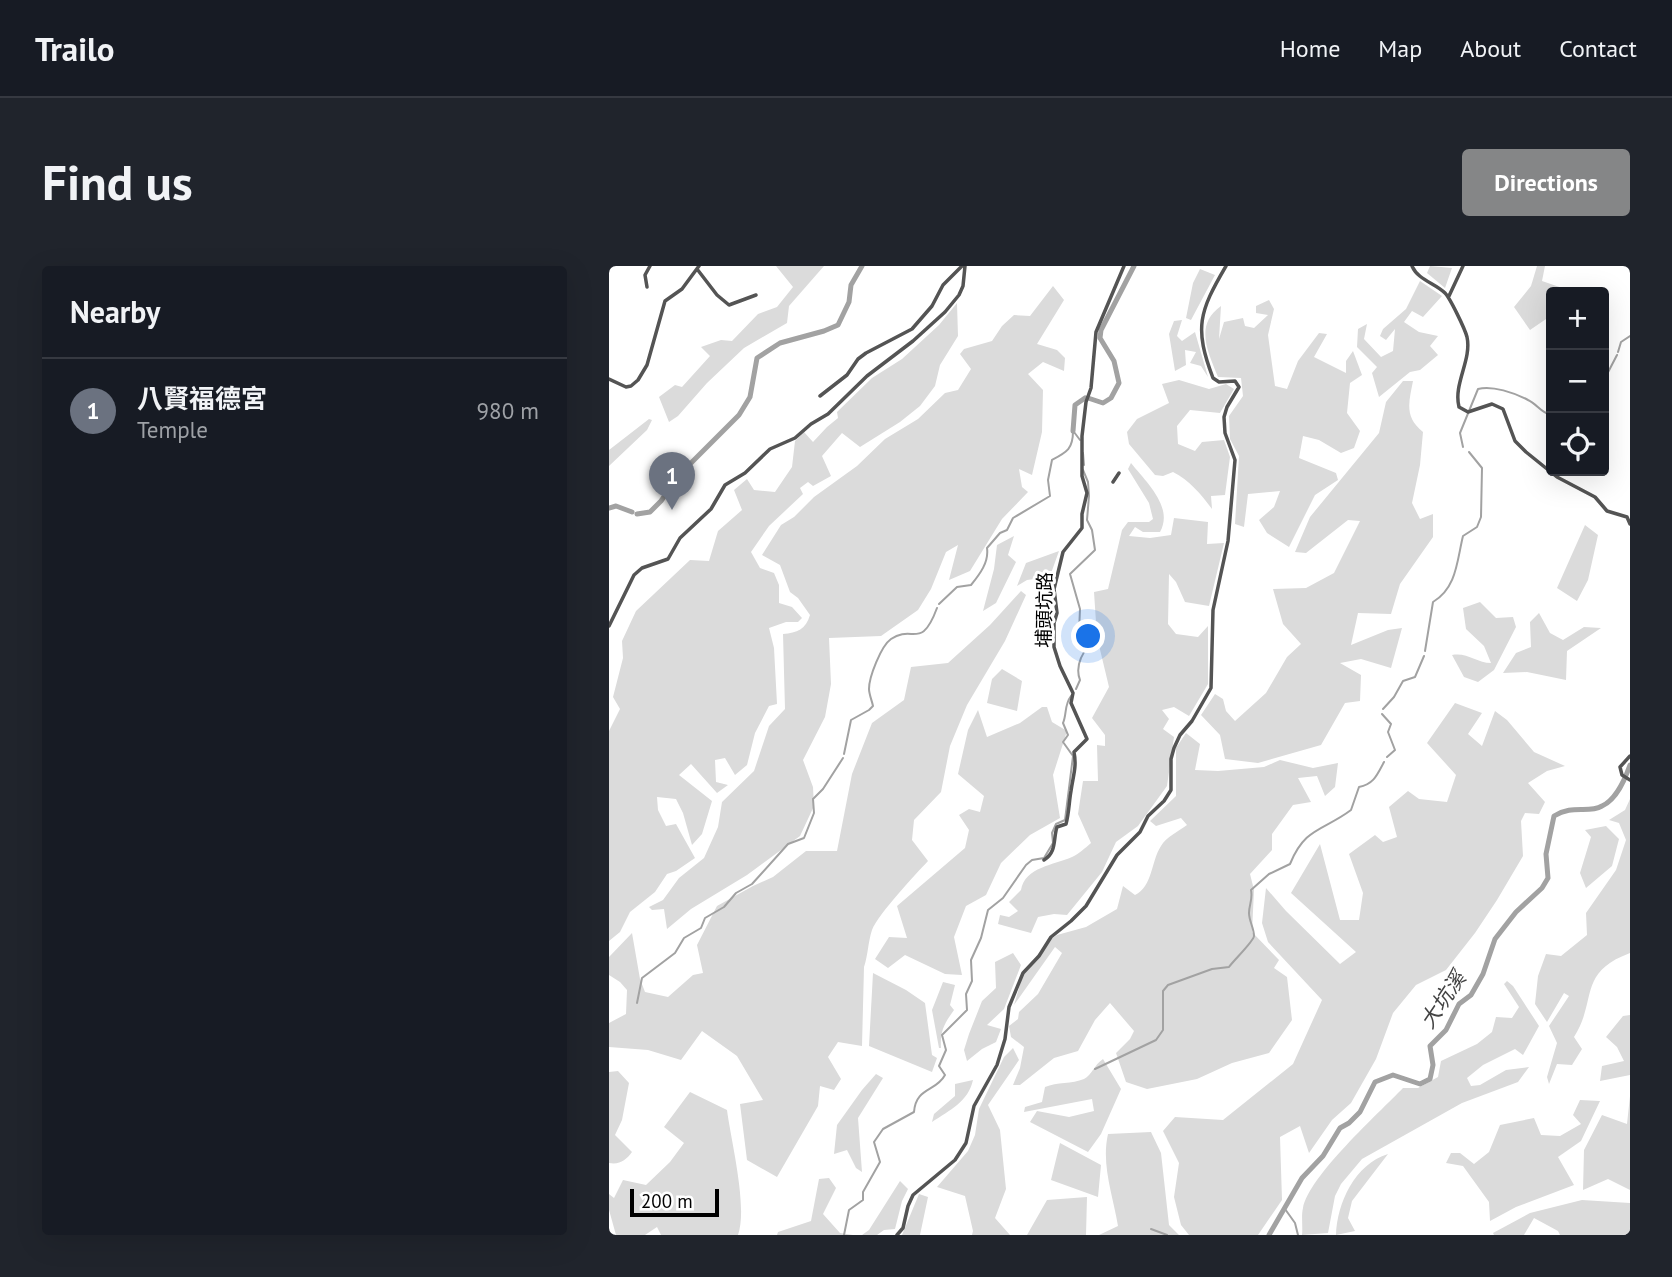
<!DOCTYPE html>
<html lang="en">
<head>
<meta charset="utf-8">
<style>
	body { margin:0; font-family:"PT Sans","Noto Sans TC",sans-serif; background:#20242c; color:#f1f3f6 }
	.controls { position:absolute; right:21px; top:21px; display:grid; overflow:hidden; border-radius:7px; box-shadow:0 7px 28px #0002 }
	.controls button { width:63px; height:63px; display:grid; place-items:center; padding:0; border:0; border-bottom:2px solid #363941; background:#171b24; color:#f1f3f6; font:35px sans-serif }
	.scale { position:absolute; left:21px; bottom:18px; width:89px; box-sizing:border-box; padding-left:7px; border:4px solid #000; border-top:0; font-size:19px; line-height:24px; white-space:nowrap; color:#000; -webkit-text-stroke:5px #fff; paint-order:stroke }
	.you { position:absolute; left:480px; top:371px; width:24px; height:24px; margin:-18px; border:5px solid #fff; border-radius:50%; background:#1a73e8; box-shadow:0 0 0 10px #1a73e833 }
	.badge { display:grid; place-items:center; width:46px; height:46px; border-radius:50%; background:#858687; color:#fff; font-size:23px; font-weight:700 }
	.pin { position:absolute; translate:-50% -58px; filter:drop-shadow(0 2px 4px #0008) }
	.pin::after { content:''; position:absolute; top:37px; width:24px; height:21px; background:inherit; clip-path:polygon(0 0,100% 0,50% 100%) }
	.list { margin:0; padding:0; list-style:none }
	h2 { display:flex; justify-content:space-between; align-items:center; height:91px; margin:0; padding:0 28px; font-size:30px }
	h2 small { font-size:23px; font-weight:400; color:#9ea1a6 }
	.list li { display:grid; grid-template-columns:46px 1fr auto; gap:21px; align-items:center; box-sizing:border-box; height:105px; padding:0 28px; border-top:2px solid #363941 }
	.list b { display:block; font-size:26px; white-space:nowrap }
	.list p { margin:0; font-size:23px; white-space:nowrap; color:#9ea1a6 }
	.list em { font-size:23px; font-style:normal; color:#9ea1a6 }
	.icon { flex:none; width:38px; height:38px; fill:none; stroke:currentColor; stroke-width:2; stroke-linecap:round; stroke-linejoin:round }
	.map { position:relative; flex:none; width:1021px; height:969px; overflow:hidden; border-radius:7px }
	header { display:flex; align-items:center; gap:42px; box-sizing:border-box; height:98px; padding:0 35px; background:#171b24; border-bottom:2px solid #363941 }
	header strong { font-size:33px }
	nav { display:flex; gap:38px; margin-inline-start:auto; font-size:24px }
	.intro { display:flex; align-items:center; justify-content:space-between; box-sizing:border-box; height:168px; padding:0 42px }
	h1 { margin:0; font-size:49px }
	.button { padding:18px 32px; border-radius:7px; background:#858687; color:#fff; font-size:24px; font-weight:700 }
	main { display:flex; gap:42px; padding:0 42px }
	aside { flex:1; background:#171b24; border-radius:7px; box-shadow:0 7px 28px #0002 }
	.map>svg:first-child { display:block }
	.green { fill:#dbdbdb }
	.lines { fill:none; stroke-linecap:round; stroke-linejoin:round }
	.stream { stroke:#a2a2a2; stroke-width:2 }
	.river { stroke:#a2a2a2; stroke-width:5 }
	.minor { stroke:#545454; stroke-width:3.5 }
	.labels { text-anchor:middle; stroke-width:6; stroke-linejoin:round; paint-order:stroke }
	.street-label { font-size:19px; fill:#000; stroke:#fff }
	.water-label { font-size:21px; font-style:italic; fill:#434343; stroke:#fff }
</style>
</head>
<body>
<header>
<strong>Trailo</strong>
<nav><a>Home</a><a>Map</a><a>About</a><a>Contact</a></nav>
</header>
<div class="intro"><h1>Find us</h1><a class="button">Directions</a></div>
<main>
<aside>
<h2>Nearby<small></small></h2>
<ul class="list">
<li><span class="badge" style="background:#6b7280">1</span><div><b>八賢福德宮</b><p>Temple</p></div><em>980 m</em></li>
</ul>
</aside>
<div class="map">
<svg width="1021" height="969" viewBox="0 0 1021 969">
	<rect width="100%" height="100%" fill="#fff"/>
	<path class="green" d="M167 0H215L180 40 178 57 135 82 98 117 69 150 60 156 50 131 66 119 73 121 101 90 92 81 112 74 123 75 149 48 168 41 184 21Z
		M821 0 843 2 836 22 818 7Z
		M928 0H936L933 15 965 26H942V52L940 51 921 64 905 41 922 20Z
		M591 3 606 9 582 54 577 52 584 17Z
		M811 15 833 30 814 51 803 45 795 56 810 66 829 70 821 80 829 89 811 104 801 106 770 131 763 107 768 101 748 81 749 63 758 58 755 73 772 91 784 85 786 63 777 74 771 70 774 63 797 43Z
		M444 20 455 34 428 78 448 84 456 92 455 105 434 96 419 108 434 124 433 166 423 209 410 203 413 221 419 226 393 253 361 305 340 314 349 279 337 286 322 323 309 344 272 370 220 372 222 418 216 451 194 494 204 521 205 540 191 570 138 609 82 643 58 663 55 643 43 644 40 641 54 634 70 612 95 592 109 561 113 536 145 505 160 460 176 443 174 368C188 367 197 363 201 349L189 332 181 326 171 299 153 289 172 259 185 251 205 231 248 200 276 173 309 153 336 127 349 124 362 103 351 88 355 83 383 75 393 60 405 49 421 50Z
		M660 34 665 43 659 69 666 120 678 123 689 95 710 67 718 68 705 91 737 107V95L744 85 753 109 741 117 738 147 751 165 745 182 732 187 710 174 694 170 690 192 727 207 729 214 706 229 680 281 658 267 650 254 665 241 671 225 639 228 635 261 626 258 630 190 621 173 620 150 634 130 632 112 609 111C599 86 585 59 612 40L610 73 615 56 634 52 636 60 645 62 659 49 647 47V40Z
		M348 37 349 70 331 99 326 120 311 140 291 156 251 181 233 167 213 190 222 210 204 220 199 216 191 222 194 228 160 260 142 286 151 302 165 307 170 319V337L183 341 193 352 189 356H177L160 362 165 382 168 438 160 440 146 467 138 499 126 509 116 492 106 494 107 516 119 519 108 527 82 498 70 509 103 535 93 568 83 579 74 547 67 533 48 531 49 544 57 560 67 558 86 592 67 605 58 608 46 626 21 646 11 666 0 675V465L11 443 4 431 14 392 13 375 27 345 81 294 100 295 109 265 133 244 125 224 138 213 145 224 166 226 183 201 186 175 195 166 204 176 218 161 229 152 228 146 263 112 293 93 330 59Z
		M573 54 568 70 573 75 586 66 599 111 592 100 581 97 587 86 576 84 577 99 566 105 560 68 565 55Z
		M570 114 600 123 617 118 625 123 611 147 581 144 568 160 569 178 586 185 593 176 615 174 621 191 616 229 602 230 603 243C592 228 580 214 564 206L554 210 546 209 520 178 518 166 528 153 560 137 553 118Z
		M794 115H804C800 136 795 151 814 166L811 199 803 237 811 253 824 248V271L791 318 782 348 749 347 742 379 779 364 793 362 782 402 752 393 731 397 752 409 751 435 736 437 712 479 649 497 616 493 611 469 592 449 606 428 614 433 617 445 626 455 657 427 678 391 692 378 674 358 664 323 697 322 725 307 751 255 739 254 697 287 686 286 701 251 770 167 777 136Z
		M40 153 43 154 38 164 0 200V184Z
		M522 197C537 216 565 241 551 266H534L526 261 520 270 541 272 562 269 565 252 599 256 598 278 615 277 600 340 576 336 567 316 560 308 559 358 567 368 589 371 599 360V418L580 450 565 441 553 444 560 453 554 463 565 471 558 520 529 560 507 576 493 606 458 649 445 648 429 651 422 667 389 658 391 649 400 651 409 645 400 636 412 624C416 601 445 599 463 591 470 588 476 582 482 577L469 548 474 515H489L488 479 496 480V469L483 452 500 421 488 371 485 326 499 323 513 264 519 256H540L544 253 540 237 519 203Z
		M976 259 989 269 979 314 968 335 948 322Z
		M405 270 399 289 407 296 387 337 374 345 385 303 388 279Z
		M450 285 440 313 435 320V342L425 362 424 352 432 312 418 314 408 320 417 297Z
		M412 325 417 329 396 375 358 439 341 480 332 526 305 554 303 574 319 595C306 609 270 647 263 664 259 676 259 689 255 701L253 780 229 776 219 791 232 813 225 824 211 820 209 840 168 911 138 894 131 838 154 834 128 790 93 765 72 794 39 784 0 781V757L17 748 18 724 11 716 0 709V691L23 667 31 713 36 726 59 731 84 709 94 707 88 679 108 640 144 620 164 611 197 585H228L243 508 263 457 295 434 302 401 339 397 381 359Z
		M871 336 887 352 904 351 907 361 885 404 869 416 855 411 843 389C858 386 868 397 882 397L875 380 857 363 854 342Z
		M930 347 941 367 954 374 975 361 992 362 958 385 957 414 918 406 894 407 907 387 922 381 921 356Z
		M393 403 413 415 408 445 378 437 383 413Z
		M846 437 873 447 859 468 873 480 886 445 898 454 925 486 956 500 938 505 919 517 936 536 930 548 916 547 912 555 914 590 888 634 866 667 837 704 807 719 784 747 767 793 742 837 723 854 700 887 691 860 671 871 673 934 649 969H580L572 959 565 931 570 897 554 865 566 851 614 854 684 798 713 734 659 676 653 657 657 622 677 645 731 698 747 686 682 627 711 578 731 654H750L754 627 740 588 766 569 774 576 788 571 780 541 799 525 810 533 838 536 847 509 818 477Z
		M433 441H438L443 456 458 465 444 509 451 552 421 569 392 597 377 629 357 640 345 671 353 709 336 708 296 689 279 702 266 693 280 671 298 672 288 640 356 582 360 564 350 549 360 543 371 546 375 530 349 508 359 464 369 444 378 471 411 457Z
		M577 467 591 478 586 504 609 505 655 501 671 494 704 502 729 497 726 521 716 530 708 510 689 512 702 536 684 539 663 568V584L641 608 645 624 643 666 670 694 665 702 678 711 683 754 660 787 623 797 588 813 538 823 517 816 507 787 521 773 525 765 501 737 486 754 469 785 445 792 411 819H404L411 802 415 781 402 771 400 760 409 753 410 746 429 728 453 687 446 681 405 739 415 705 442 673 448 669 477 661 508 643 514 620 526 629C544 620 542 595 552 580 557 571 570 565 578 559L572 552 547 560 541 555 567 530V482Z
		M1021 533V687C968 707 989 733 965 771L973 783 963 799 948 798 940 818 938 811 948 777 940 760 960 730 955 727 938 756 926 738 929 710 937 688 952 690 978 669 977 647 1007 604 1017 574 1010 557 1000 554 1016 544Z
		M997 560 1010 573 1003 600 977 622 971 607 982 571 976 564Z
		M404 687 412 699 395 743 378 759 392 763 387 776 373 783 358 795 355 784 360 768 373 735 387 722 386 696Z
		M264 707 297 724 316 737 323 789 328 792 323 806 260 780Z
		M898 715 904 720 930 760 914 789 906 783 874 799 858 812 862 820 871 819 897 804 920 801 909 816 853 837 753 893 732 918 726 930 719 967 693 969C694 961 692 950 694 942 700 910 770 847 794 822H809L829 811 832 795 868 778 883 766 887 751 903 752 910 741 895 718Z
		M334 716 346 719 341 739 345 744C335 758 331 765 332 782H330L323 744Z
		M1021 749V809L991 815 993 800 1015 795 1008 781 997 771 1014 750Z
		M404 782 410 794 379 839 391 864 397 923 386 952 401 969H363L364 965 356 930 328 921 359 885 366 869 370 843 395 791Z
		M494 793 512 823 492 868 479 886 421 856 428 845 460 851 485 845 483 833 415 846 416 841 433 836 436 821C448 816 463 818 475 813 483 809 485 799 494 793Z
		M9 805 20 817 13 854 6 869 23 886C17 894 11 899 0 897V806Z
		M267 808 274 812 249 852 253 906 247 902 238 884 225 888 228 859 253 824Z
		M364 814C359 836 341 844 323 856L325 848 346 830V818Z
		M81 826 118 844C122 875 139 941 129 969H52L48 961 36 969H7L0 944V928L5 932 14 914 37 919 61 896 75 877 55 861Z
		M1021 830V924L999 913 974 924 975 884 993 849 1018 858Z
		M971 834 991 835 972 875 949 891 965 919 907 941 881 955 880 936 854 900 837 897 842 887H851L865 898 880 886 891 859 925 852 932 869 951 870 972 858 964 849Z
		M542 866 552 887 560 959 570 969H490L509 960C504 929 492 899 499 868Z
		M451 877 492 899 489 931 442 914Z
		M779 888 743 935 739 952 746 965 727 969C728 937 746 898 779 888Z
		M220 912 227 922 214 948 231 967 244 969H168L169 966 202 955 210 913Z
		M291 915 299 923 293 935 286 963 275 964 268 969H253L260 964Z
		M310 928 319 931 311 969H293Z
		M478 931 477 969H418L438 934Z
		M973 934 1021 937V969H951L949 965 925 952 915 969H885L884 967 921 947Z"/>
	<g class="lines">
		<path class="stream" d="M1009 86 1012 76 1021 70
			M995 114 1008 89
			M465 166 471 174
			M854 181 851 167 869 123C883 119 906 127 919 134 928 138 932 147 942 149
			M474 187 475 199
			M330 338 348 321 362 319C371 308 380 296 378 282L391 267 398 264 404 252 441 230 439 214 443 194C458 186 464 183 464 165
			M816 385 824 336C848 322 848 294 854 270L868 261 872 251 873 202 860 186
			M467 423 471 414C466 401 472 389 480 379L470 366 471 343 461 308 486 284 483 264 478 254 480 230 479 216 474 204
			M774 443 785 431 794 415 806 411 815 390
			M773 448 782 458 779 466 786 484 778 491
			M235 488 242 454 260 444 264 440C263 435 260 428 260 423 260 411 272 380 282 373 304 358 312 385 328 342
			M28 737 33 712 66 687 75 672 92 662 96 652 115 641 127 627 143 618 179 578 195 572 205 547 204 533 214 523 234 492
			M486 803 547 774 554 764V725L559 719 603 703 620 701C624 695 645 675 645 670 645 662 640 655 640 647 640 639 644 633 642 624L660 608 681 598C696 561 714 565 742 544L750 521C765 518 768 509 775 496
			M676 943 686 957 689 969
			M542 963 558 969
			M235 969 240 944 254 934V926L271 896 265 876 274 863 305 846C307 821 327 826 336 809L330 800 337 784 333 769 358 744 357 728 363 715 362 694 372 672 379 644 394 632 417 599 423 594 435 592 444 577 443 567 447 558 456 554 464 490 454 476 459 469 454 457C458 448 455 439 462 430"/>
		<path class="river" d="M479 132 494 137 502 132 510 117 505 95 491 72 492 64 525 0
			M464 165 466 139 476 132
			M0 242 7 240 23 246
			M28 248 41 246 52 235 71 208 130 149 141 131 148 92 171 77 215 65 229 59 240 36 242 19 253 0
			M660 969 693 912 714 890 731 862 740 857 751 846 766 816 784 809 811 818 821 813 824 799 821 780 837 764 850 738 862 729 874 708 886 673 907 646 933 622 939 612 937 588 945 550C964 538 979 548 993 540 1008 533 1016 513 1021 499"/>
		<path class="minor" d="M803 0C809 14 826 17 836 27 841 32 856 63 858 71 863 94 844 118 850 141L859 146 883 138 894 143 906 175 917 186 948 211 986 231 998 245 1018 251 1021 258
			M88 3 108 29 120 39 147 29
			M38 21 36 9 41 0
			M840 30 854 0
			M0 113 17 121 22 120 29 114 38 99 56 35 73 23 90 0
			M211 130 238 109 249 93 257 87 303 63 323 40 334 19 353 0
			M504 216 510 207
			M0 360 25 309 33 302 59 293 71 272 102 243 116 219 136 207 161 183 186 172 202 158 219 148 258 110 304 75 336 46 350 29 354 20 356 0
			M1021 490 1011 501 1013 509 1021 514
			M435 594C448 586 444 573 448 561L457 558C460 547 460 536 462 525 464 510 468 501 465 486L478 473 462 437 464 427 451 400 445 381V357L448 347 445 323 454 286 473 262V248L478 227 473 210V170L477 136 482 122 487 66 515 0
			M288 969 294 962 299 940 304 929 346 894 357 877 365 840 388 799 396 773 400 741 414 707 430 690 442 671 462 655 477 640 508 589 531 566 539 550 555 535 562 524V493L565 482 571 469 583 455 602 422 604 344 619 275 626 194 616 167 615 151 618 141 630 121 626 115 610 116 604 112C585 62 590 46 617 0"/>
	</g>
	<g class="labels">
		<g class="street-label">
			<text transform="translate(435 344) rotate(-89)" y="7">埔頭坑路</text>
		</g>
		<g class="water-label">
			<text transform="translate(834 734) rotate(-56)" y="7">大坑溪</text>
		</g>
	</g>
</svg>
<div class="controls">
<button>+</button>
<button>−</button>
<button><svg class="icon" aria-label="locate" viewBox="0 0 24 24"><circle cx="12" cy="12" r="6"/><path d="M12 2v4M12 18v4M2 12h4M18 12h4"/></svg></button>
</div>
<div class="scale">200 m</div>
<div class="you"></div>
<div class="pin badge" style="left:63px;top:244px;background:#6b7280">1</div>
</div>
</main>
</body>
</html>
